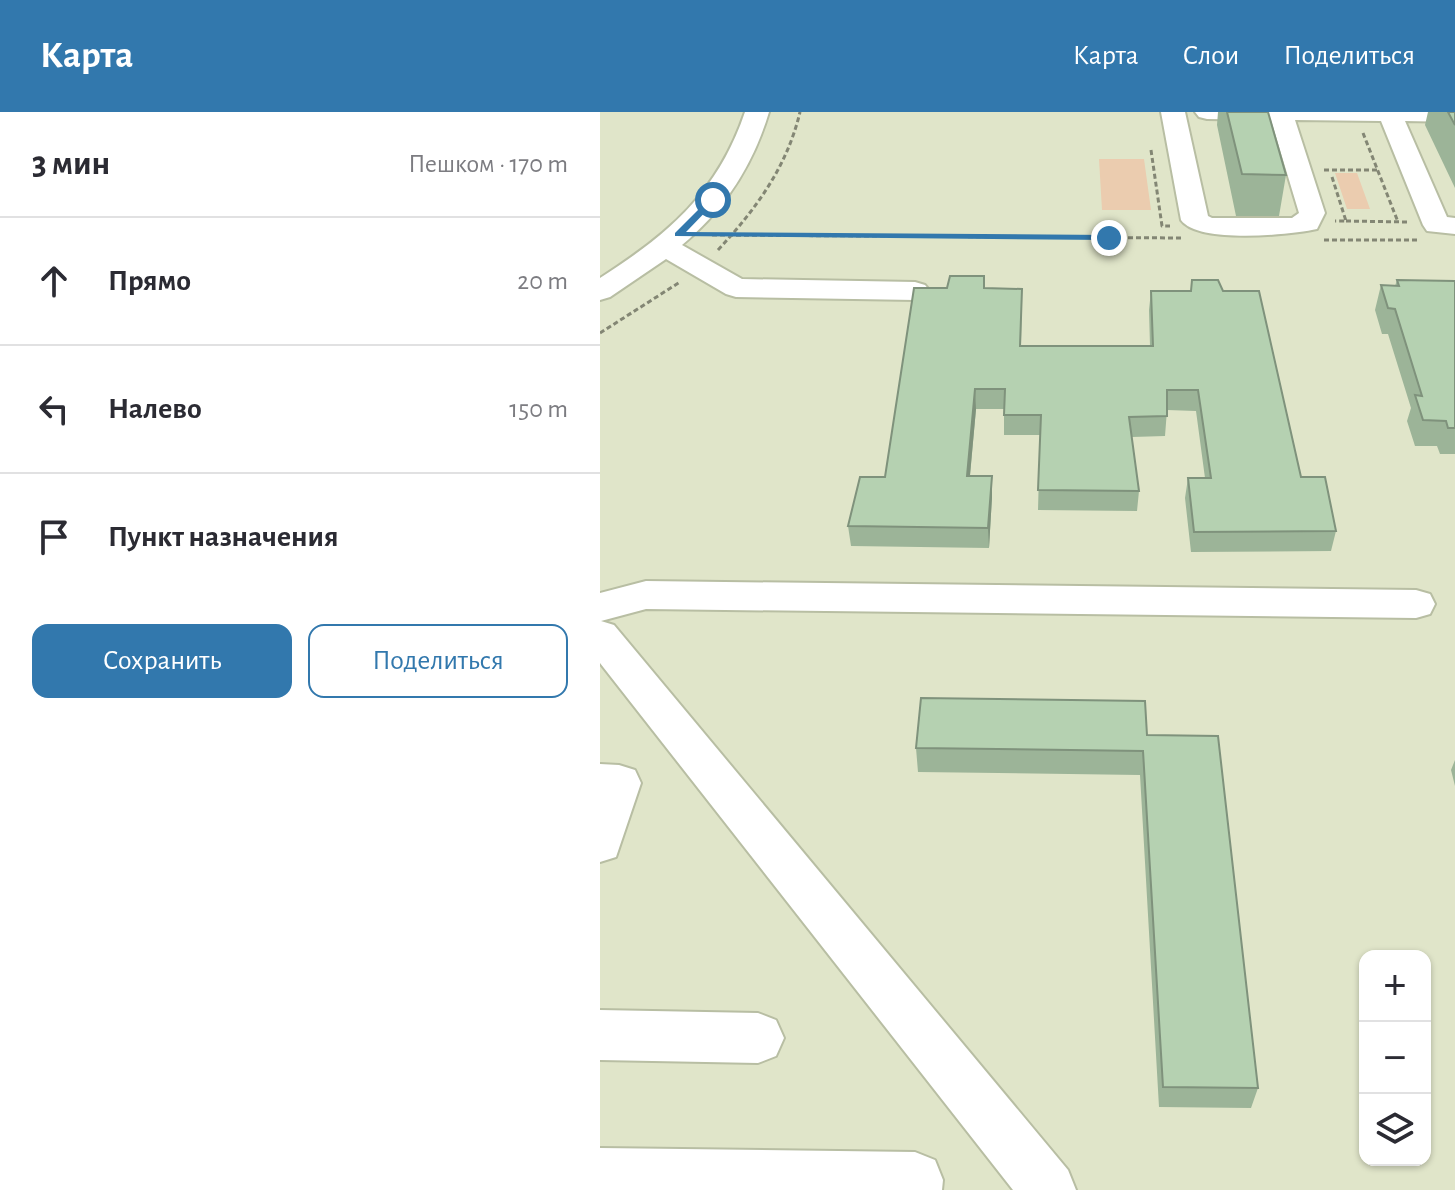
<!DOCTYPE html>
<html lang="ru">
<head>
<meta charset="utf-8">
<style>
	body { margin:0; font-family:"Alegreya Sans",sans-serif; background:#f2f2f3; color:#2b2b33 }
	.controls { position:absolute; right:24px; bottom:24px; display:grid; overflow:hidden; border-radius:16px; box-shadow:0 2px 6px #0004 }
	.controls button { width:72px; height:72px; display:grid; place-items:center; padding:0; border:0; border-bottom:2px solid #e1e1e2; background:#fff; color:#2b2b33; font:40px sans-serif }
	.stop { position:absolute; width:24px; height:24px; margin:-18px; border:6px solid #3278ad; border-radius:50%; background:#fff }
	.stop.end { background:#3278ad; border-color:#fff; box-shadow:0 2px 8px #0008 }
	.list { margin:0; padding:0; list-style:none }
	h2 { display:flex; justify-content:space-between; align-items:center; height:104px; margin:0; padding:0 32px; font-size:34px }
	h2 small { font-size:26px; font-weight:400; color:#7c7c81 }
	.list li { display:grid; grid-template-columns:52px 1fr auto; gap:24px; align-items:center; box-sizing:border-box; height:128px; padding:0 32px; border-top:2px solid #e1e1e2 }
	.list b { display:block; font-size:30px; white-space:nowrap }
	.list em { font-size:26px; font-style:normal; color:#7c7c81 }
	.actions { display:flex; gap:16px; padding:24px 32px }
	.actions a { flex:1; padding:18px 0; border:2px solid #3278ad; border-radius:16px; text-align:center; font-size:28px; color:#3278ad }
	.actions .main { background:#3278ad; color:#fff }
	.icon { flex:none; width:44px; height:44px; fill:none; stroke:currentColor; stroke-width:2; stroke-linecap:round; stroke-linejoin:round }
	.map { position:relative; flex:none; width:855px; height:1078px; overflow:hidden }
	header { display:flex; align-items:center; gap:48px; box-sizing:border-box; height:112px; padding:0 40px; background:#3278ad; color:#fff }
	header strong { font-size:38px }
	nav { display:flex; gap:44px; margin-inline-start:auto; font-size:28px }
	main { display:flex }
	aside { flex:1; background:#fff }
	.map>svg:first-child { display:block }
	.green { fill:#ebccaf }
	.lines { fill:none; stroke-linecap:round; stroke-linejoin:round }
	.minor-casing { stroke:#b8bea3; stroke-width:4 }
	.path { stroke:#838674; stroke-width:3; stroke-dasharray:5 3; stroke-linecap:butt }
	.minor { fill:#fff; fill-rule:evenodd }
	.wall { fill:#9cb498 }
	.shaded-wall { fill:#7f927c }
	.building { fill:#b5d1b1; stroke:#7f927c; stroke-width:2 }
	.route { fill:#3278ad }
</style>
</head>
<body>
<header>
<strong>Карта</strong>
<nav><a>Карта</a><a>Слои</a><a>Поделиться</a></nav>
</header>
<main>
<aside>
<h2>3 мин<small>Пешком · 170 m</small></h2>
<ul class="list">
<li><svg class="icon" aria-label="ahead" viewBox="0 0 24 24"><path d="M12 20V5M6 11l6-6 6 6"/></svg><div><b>Прямо</b></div><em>20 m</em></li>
<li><svg class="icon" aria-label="left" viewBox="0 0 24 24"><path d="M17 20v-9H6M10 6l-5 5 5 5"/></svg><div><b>Налево</b></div><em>150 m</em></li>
<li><svg class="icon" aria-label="arrive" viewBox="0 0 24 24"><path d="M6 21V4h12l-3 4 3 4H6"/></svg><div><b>Пункт назначения</b></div></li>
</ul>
<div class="actions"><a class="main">Сохранить</a><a>Поделиться</a></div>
</aside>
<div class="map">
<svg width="855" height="1078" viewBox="0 0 855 1078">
	<rect width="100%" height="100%" fill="#e0e5c9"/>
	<path class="green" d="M499 47H544L551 98H502Z
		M735 61H757L770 97H747Z"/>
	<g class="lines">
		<g class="minor-casing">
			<path id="minor" d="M145 0H169C153 53 125 97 82 133L142 167 315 170 325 173 330 179 325 185 315 188 136 185 126 182 66 147 10 185 0 188V166C69 122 118 80 145 0Z
				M561 0H585L608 104 612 106H692L699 101 671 8 607 7 599 5 595 0H855V10L805 9 847 105 855 106V122L827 119 823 113 781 9 695 8 725 101 717 117C690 123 598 132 581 108Z
				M46 469 816 478 830 482 835 492 830 502 816 506 46 497 1 509 14 513 468 1058 476 1078H413L0 551V481Z
				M0 652 19 653 35 658 41 671 16 745 0 750Z
				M0 898 158 901 176 908 184 926 176 944 158 951 0 948Z
				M0 1036 315 1040 335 1048 343 1068 342 1078H0Z"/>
		</g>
		<path class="path" d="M763 21 798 110
			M551 38 562 114H570
			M724 58H778
			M732 65 746 109H735
			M746 109 809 110
			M112 123 582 126
			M724 128H818
			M118 138C156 97 187 55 200 0
			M0 221 80 170"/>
		<use href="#minor" class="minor"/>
	</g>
	<path class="wall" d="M618 0H668L686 63 679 104H636L617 13Z
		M828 0H855V76L825 13Z
		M797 168 855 169V342H840L837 334H815L807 309 811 296 788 222H782L775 198 781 173 795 174Z
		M384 176 422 177 421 234H550L549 198 551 179 701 365 736 419 731 439 591 440 585 386 588 366H605L596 299 567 298 565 324 532 325 539 379 537 399 438 398 440 323H404V297H376L370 364 392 385 389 436 251 434 248 414 285 365Z
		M547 623 658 976 651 996 559 995 540 663 318 660 316 636Z
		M855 648V674L851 658Z"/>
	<path class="shaded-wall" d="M375 277 376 297 368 384 367 364Z
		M392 364V385L389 436 388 416Z"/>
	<path class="building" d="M627 0H668L686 63 642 62Z
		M848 0H855V13Z
		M350 164H384V176L422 177 420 234H553L551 179H591L592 168H618L623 179H659L701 365H725L736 419 594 420 588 366H611L598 278H567V304L529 305 539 379 438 378 441 303H404L405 277H375L367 364H392L388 416 248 414 260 365H285L314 176H347Z
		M797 168 855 169V316H848L846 309 823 308 815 283 822 284 795 197 788 196 781 173 799 174Z
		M321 586 545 589 547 623 618 624 658 976 563 975 543 639 316 636Z"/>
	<path class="route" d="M110 86 117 88 86 120 509 123 514 126 509 128 75 124V121Z"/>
</svg>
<div class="controls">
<button>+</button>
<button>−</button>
<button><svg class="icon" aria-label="layers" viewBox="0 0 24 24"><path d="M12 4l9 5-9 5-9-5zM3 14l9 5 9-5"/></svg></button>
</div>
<div class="stop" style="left:113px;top:88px"></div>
<div class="stop end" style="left:509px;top:126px"></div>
</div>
</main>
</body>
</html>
